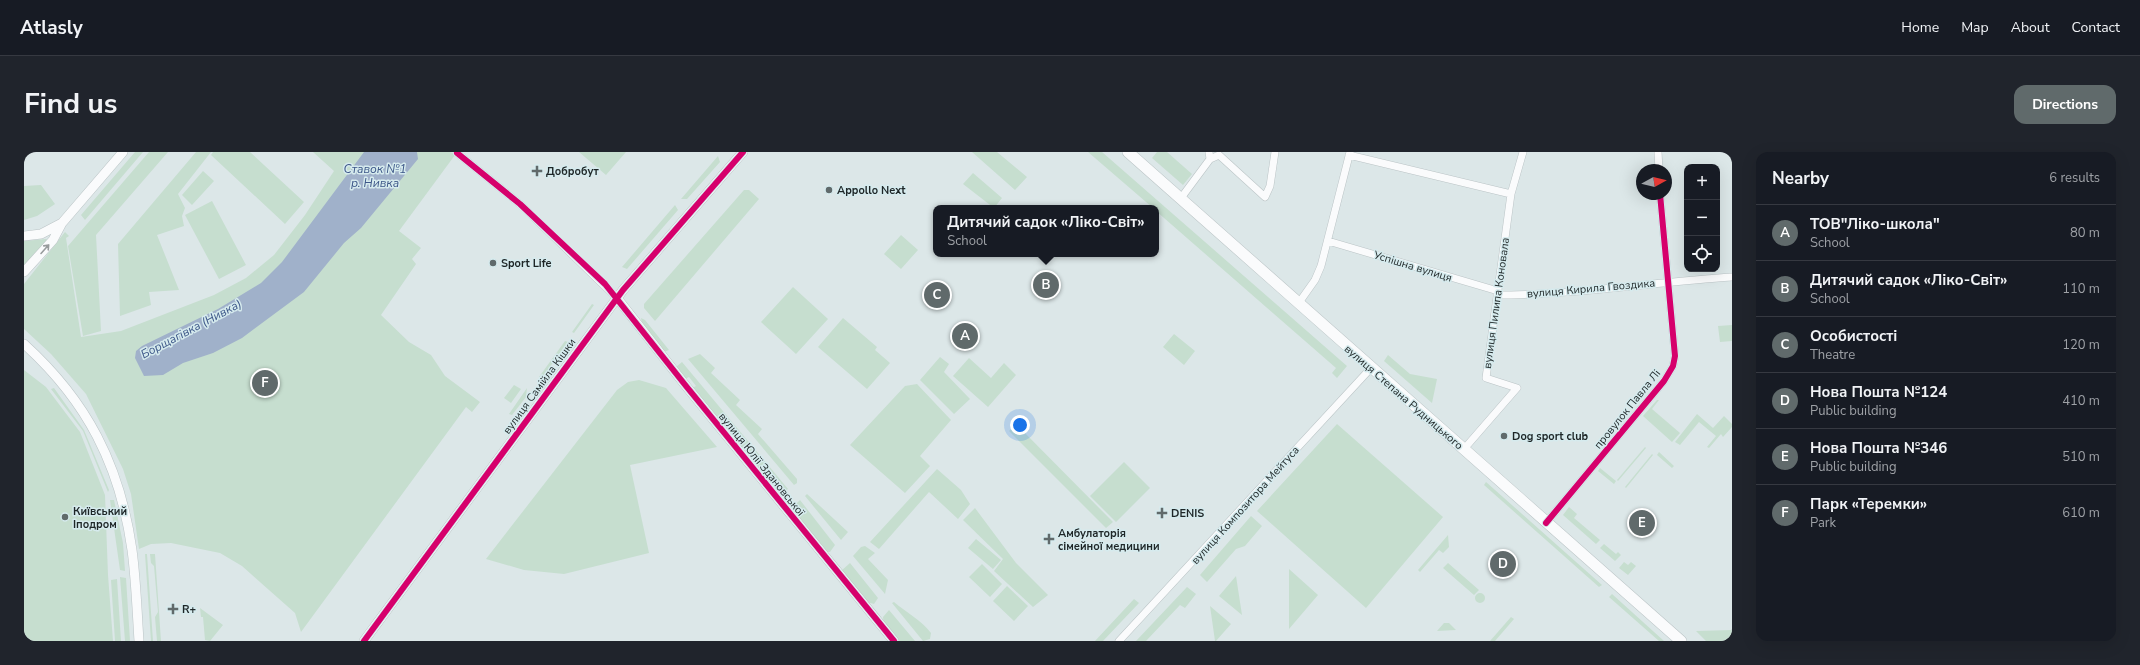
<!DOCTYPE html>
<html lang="en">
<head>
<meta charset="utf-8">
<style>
	body { margin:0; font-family:"Nunito Sans",sans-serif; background:#20242c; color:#f1f3f6 }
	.controls { position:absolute; right:12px; top:12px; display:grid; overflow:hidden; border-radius:8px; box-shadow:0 4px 16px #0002 }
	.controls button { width:36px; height:36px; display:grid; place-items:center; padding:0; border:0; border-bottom:1px solid #363941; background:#171b24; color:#f1f3f6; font:20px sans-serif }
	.compass { position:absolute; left:1612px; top:12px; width:36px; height:36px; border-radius:50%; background:#171b24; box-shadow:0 4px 16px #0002; rotate:82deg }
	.you { position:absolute; left:996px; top:273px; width:14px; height:14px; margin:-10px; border:3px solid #fff; border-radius:50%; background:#1a73e8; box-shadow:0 0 0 6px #1a73e833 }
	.badge { display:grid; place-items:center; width:26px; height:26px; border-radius:50%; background:#606a6b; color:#fff; font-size:13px; font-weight:700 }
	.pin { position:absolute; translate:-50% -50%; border:2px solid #fff; box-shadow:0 1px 4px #0006 }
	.popup { position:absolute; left:909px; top:53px; width:226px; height:52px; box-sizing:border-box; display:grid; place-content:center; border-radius:8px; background:#171b24; filter:drop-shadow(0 1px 3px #0005); font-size:13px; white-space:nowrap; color:#9ea1a6 }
	.popup b { font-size:15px; color:#f1f3f6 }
	.popup::after { content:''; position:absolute; left:50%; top:100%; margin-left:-8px; border:8px solid transparent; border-top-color:#171b24 }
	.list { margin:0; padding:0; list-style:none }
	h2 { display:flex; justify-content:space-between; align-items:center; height:52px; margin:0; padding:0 16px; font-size:17px }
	h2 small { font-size:13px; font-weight:400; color:#9ea1a6 }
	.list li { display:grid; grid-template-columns:26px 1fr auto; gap:12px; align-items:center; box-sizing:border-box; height:56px; padding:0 16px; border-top:1px solid #363941 }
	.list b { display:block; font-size:15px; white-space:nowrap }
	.list p { margin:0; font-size:13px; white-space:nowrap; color:#9ea1a6 }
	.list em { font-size:13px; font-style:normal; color:#9ea1a6 }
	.icon { flex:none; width:22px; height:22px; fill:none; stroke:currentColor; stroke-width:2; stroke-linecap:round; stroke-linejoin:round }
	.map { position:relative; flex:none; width:1708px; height:489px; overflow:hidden; border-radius:12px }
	header { display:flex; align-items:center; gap:24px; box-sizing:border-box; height:56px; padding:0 20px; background:#171b24; border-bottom:1px solid #363941 }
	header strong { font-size:19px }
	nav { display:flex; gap:22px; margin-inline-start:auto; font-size:14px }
	.intro { display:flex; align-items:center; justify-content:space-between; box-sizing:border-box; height:96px; padding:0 24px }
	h1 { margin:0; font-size:28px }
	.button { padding:10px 18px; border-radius:12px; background:#606a6b; color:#fff; font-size:14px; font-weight:700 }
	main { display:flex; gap:24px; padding:0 24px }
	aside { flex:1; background:#171b24; border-radius:12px; box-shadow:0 4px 16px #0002 }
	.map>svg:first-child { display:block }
	.green { fill:#c6decf }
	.water { fill:#a0b1ca }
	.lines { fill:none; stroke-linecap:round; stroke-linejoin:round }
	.minor-casing { stroke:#bbc4c6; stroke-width:8 }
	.tertiary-casing { stroke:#bbc4c6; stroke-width:10 }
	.secondary-casing { stroke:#bbc4c6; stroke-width:12 }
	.minor { stroke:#fafbfc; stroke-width:7 }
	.tertiary { stroke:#fafbfc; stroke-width:9 }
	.secondary { stroke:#fafbfc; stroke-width:11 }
	.cycleway-casing { stroke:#d6ebee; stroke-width:8 }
	.cycleway { stroke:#d6006c; stroke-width:6 }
	.oneway { stroke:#979b9c }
	.poi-dot { fill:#606a6b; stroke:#d6ebee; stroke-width:1.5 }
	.labels { text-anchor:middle; stroke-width:3; stroke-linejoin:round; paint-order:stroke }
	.poi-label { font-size:11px; font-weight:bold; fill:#1e2627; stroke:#d6ebee; text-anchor:start }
	.street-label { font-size:11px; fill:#1e2627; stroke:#d6ebee }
	.water-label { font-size:12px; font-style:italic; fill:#3d5788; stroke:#d6ebee }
</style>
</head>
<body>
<header>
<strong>Atlasly</strong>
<nav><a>Home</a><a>Map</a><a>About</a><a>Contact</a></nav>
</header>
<div class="intro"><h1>Find us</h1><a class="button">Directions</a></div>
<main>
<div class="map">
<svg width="1708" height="489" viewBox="0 0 1708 489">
	<rect width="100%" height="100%" fill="#dce7e8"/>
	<path class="green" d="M111 0H119L61 68 57 63Z
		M125 0H144L72 83 77 179 59 184 44 94Z
		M172 0H187L154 42 161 56 158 64 160 74 133 83 155 138 125 140 127 153 96 164 94 92Z
		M189 0H226L280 50 261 72 187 3Z
		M289 0H427L431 3 375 79 397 96 388 107 392 112 357 163 385 190 407 203 421 224 456 250 448 260 442 255 277 480 271 461 218 414 196 401 147 391 127 392 115 397 107 342 99 317 62 242 27 202 0 177V132L41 80 45 84 42 86 57 185 97 179 190 143 222 126 250 103 281 63 310 19Z
		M555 0H602L582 23Z
		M948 0H973L1003 25 991 38Z
		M1064 0H1078L1323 214 1313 226 1308 221 1312 216 1132 59V56H1129Z
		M1133 0H1143L1168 22 1159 33 1128 6Z
		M694 4 696 10 663 47H657Z
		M179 19 190 29 168 53 158 43Z
		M949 21 978 46 970 56 939 32Z
		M17 33 31 52 13 64 0 68V34Z
		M720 38H725L735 47 631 169 620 156V152Z
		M188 49 222 113 195 127 161 63Z
		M651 53 654 58 603 117 598 115Z
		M877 83 894 98 877 117 860 102Z
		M22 87 23 88 0 114V89Z
		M769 135 804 167 772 202 737 170Z
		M568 152 570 153 550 181 548 180Z
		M617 166 621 168 645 198 640 200 618 171Z
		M819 166 853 195 851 198 866 211 843 237 794 195Z
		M1708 173V189L1696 190 1694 174Z
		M1150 182 1171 199 1160 213 1139 195Z
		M541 189 544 190 517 227 515 225Z
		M676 202 691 216 687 221 716 248 712 253 738 277 734 282 773 327V331L770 333 664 207Z
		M1364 203 1386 222 1413 227 1408 251 1360 209Z
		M916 205 925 212 920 220 946 247 930 262 896 228Z
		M945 206 967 226 980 211 992 223 964 255 929 224Z
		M658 210 764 337 756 343 668 236 672 234 665 225 661 227 652 215Z
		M0 218 22 235 56 280 81 343 84 423 89 489H0Z
		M615 228 642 236 693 295 606 313 625 401 540 422 500 418 462 407 593 238 604 230Z
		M893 232 927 268 896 304 906 314 881 341 826 293 881 234Z
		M490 233 497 237 487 251 480 246Z
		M30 236 60 278 85 338 84 340 59 279 27 237Z
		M503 236 502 245 488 263 485 262Z
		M1633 248H1635L1628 257 1656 281 1648 290 1619 264Z
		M1673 262 1689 276 1700 264 1708 272V275L1699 285 1697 282 1685 296 1683 295 1692 284 1675 270 1656 293 1651 290Z
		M992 272 1089 370 1082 376 985 279Z
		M1313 272 1419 365 1342 456 1233 359Z
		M1621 295 1622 296 1594 329 1593 328Z
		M1635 300 1650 314 1648 316 1633 303Z
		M1628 302 1629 303 1602 336 1601 335Z
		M1100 310 1126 336 1092 370 1066 344Z
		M1576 316 1592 329 1590 332 1574 319Z
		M913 317 937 338 946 352 934 367 905 340 855 397 846 390Z
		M1462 330 1578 433 1575 435 1460 333Z
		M783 342 824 380 817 388 781 344Z
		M86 348H90L99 391 101 419 96 418Z
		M776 348 811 393 806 400H802L768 356Z
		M1545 355 1553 362 1550 366 1576 388 1572 392 1539 363Z
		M951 356 992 411 1024 443 1009 455 970 419 979 407 939 368Z
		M1227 364 1238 374 1221 394 1212 397 1183 430 1176 423Z
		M1424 383 1425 395 1419 401 1415 398 1396 420 1394 418Z
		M952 387 977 408 969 417 944 396Z
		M1580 392 1592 402 1594 400 1597 403 1591 409 1576 396Z
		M841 394 851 401 844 407 864 428 861 442 829 404 837 395Z
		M121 402H123L129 489H127Z
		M126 402H131L137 489H133L131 465 134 460 130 414 127 411Z
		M1600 410 1604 413 1607 410 1612 414 1604 423 1595 416Z
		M826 411 854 446 850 452 843 450 817 419Z
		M1424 411 1455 438 1450 443 1419 416Z
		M958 412 978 432 966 445 945 425Z
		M1265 417 1294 443 1265 477Z
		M1212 424 1218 463 1195 444Z
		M96 425 102 426 106 489H101Z
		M93 427 97 489H91L87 428Z
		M983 434 1004 454 990 469 969 449Z
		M1163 435 1172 442 1161 456 1156 453 1122 489H1112Z
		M1451 446a5 5 0 1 1 10 0a5 5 0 1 1-10 0Z
		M1588 442 1640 489H1635L1585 445Z
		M1110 447 1115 451 1079 489H1071Z
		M870 450C883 461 896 467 907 481L906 487 899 489 868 451Z
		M1186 454 1207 472 1192 489H1191Z
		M176 456 199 473 186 489 181 488 179 465H177Z
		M865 458 891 489H873L860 473 859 465Z
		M1487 465 1490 467 1471 489H1466Z
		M1420 471H1425L1432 478 1413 479Z
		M1708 478V489H1682L1672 479Z"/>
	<path class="water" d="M340 0H393L394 7 337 76 320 91 280 140 218 186 189 201 159 211 139 223 120 224 111 206 112 199 118 194 194 157 237 131 258 110Z"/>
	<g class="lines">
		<g class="minor-casing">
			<path id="minor" d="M1634 0 1635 18
				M433 1 496 52 593 146
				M1325 3 1487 42
				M1186 7 1195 3 1241 45 1246 34 1251 0
				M1157 46 1186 7 1185 0
				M1304 89 1474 139
				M1473 143C1552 143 1630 130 1708 125
				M1274 152 1291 128 1297 114 1326 0
				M1440 297 1493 236 1462 226 1487 42 1499 0
				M1522 371 1640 229 1649 214 1651 204 1636 42
				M1095 489 1347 216"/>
		</g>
		<g class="tertiary-casing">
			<path id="tertiary" d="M0 84 17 82 38 71
				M0 120 29 88 38 71 99 0
				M593 146 662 234 870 489
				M0 192C63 249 96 313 108 398 112 428 113 459 115 489
				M340 489 599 138 719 0"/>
		</g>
		<g class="secondary-casing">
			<path id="secondary" d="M1104 0 1657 489"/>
		</g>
		<use href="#minor" class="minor"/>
		<use href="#tertiary" class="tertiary"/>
		<use href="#secondary" class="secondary"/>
		<g class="cycleway-casing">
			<path id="cycleway" d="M433 1 496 52 581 132 662 234 870 489
				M1522 371 1640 229 1649 214 1651 204 1636 42
				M340 489 599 138 719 0"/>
		</g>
		<use href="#cycleway" class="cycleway"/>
	</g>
	<defs><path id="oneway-shaft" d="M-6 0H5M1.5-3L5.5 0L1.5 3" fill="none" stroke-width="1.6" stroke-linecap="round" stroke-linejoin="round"/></defs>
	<use class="oneway" href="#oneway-shaft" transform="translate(21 97) rotate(-48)"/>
	<g class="poi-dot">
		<path d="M511 13h4v4h4v4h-4v4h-4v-4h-4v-4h4z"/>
		<circle cx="805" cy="38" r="4"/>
		<circle cx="469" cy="111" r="4"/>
		<circle cx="1480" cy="284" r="4"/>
		<path d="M1136 355h4v4h4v4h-4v4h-4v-4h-4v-4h4z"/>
		<circle cx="41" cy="365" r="4"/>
		<path d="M1023 381h4v4h4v4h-4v4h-4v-4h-4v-4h4z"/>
		<path d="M147 451h4v4h4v4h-4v4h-4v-4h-4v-4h4z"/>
	</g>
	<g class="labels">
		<g class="poi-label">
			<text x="522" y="23">Добробут</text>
			<text x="813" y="42">Appollo Next</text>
			<text x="477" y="115">Sport Life</text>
			<text x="1488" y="288">Dog sport club</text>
			<text x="49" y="363">Київський<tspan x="49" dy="13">Іподром</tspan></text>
			<text x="1147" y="365">DENIS</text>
			<text x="1034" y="385">Амбулаторія<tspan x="1034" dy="13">сімейної медицини</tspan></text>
			<text x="158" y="461">R+</text>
		</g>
		<g class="street-label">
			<text transform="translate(1389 114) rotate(17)" y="4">Успішна вулиця</text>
			<text transform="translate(1567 136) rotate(-5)" y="4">вулиця Кирила Гвоздика</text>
			<text transform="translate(1472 151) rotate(-82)" y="4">вулиця Пилипа Коновала</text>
			<text transform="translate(515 234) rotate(-54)" y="4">вулиця Самійла Кішки</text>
			<text transform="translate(1380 245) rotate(41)" y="4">вулиця Степана Рудницького</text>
			<text transform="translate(1603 257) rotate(-51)" y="4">провулок Павла Лі</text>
			<text transform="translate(738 312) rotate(51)" y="4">вулиця Юлії Здановської</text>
			<text transform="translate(1221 353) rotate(-48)" y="4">вулиця Композитора Мейтуса</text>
		</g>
		<g class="water-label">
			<text x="351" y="21">Ставок №1<tspan x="351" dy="14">р. Нивка</tspan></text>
			<text transform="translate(167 177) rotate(-28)" y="4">Борщагівка (Нивка)</text>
		</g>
	</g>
</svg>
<div class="controls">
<button>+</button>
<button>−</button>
<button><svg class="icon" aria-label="locate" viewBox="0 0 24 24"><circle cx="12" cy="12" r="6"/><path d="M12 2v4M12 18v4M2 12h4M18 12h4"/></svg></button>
</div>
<svg class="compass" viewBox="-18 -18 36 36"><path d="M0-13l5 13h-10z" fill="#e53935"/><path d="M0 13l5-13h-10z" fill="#9ea1a6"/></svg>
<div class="you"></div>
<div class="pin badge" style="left:941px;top:184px">A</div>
<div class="pin badge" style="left:1022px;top:133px">B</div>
<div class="popup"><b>Дитячий садок «Ліко-Світ»</b>School</div>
<div class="pin badge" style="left:913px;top:143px">C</div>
<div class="pin badge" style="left:1479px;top:412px">D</div>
<div class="pin badge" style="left:1618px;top:371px">E</div>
<div class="pin badge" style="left:241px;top:231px">F</div>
</div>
<aside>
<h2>Nearby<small>6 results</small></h2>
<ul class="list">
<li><span class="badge">A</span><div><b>ТОВ&quot;Ліко-школа&quot;</b><p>School</p></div><em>80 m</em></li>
<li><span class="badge">B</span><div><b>Дитячий садок «Ліко-Світ»</b><p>School</p></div><em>110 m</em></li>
<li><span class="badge">C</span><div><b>Особистості</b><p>Theatre</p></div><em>120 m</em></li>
<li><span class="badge">D</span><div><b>Нова Пошта №124</b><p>Public building</p></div><em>410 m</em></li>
<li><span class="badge">E</span><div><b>Нова Пошта №346</b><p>Public building</p></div><em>510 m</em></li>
<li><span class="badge">F</span><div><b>Парк «Теремки»</b><p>Park</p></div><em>610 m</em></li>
</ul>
</aside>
</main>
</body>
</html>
